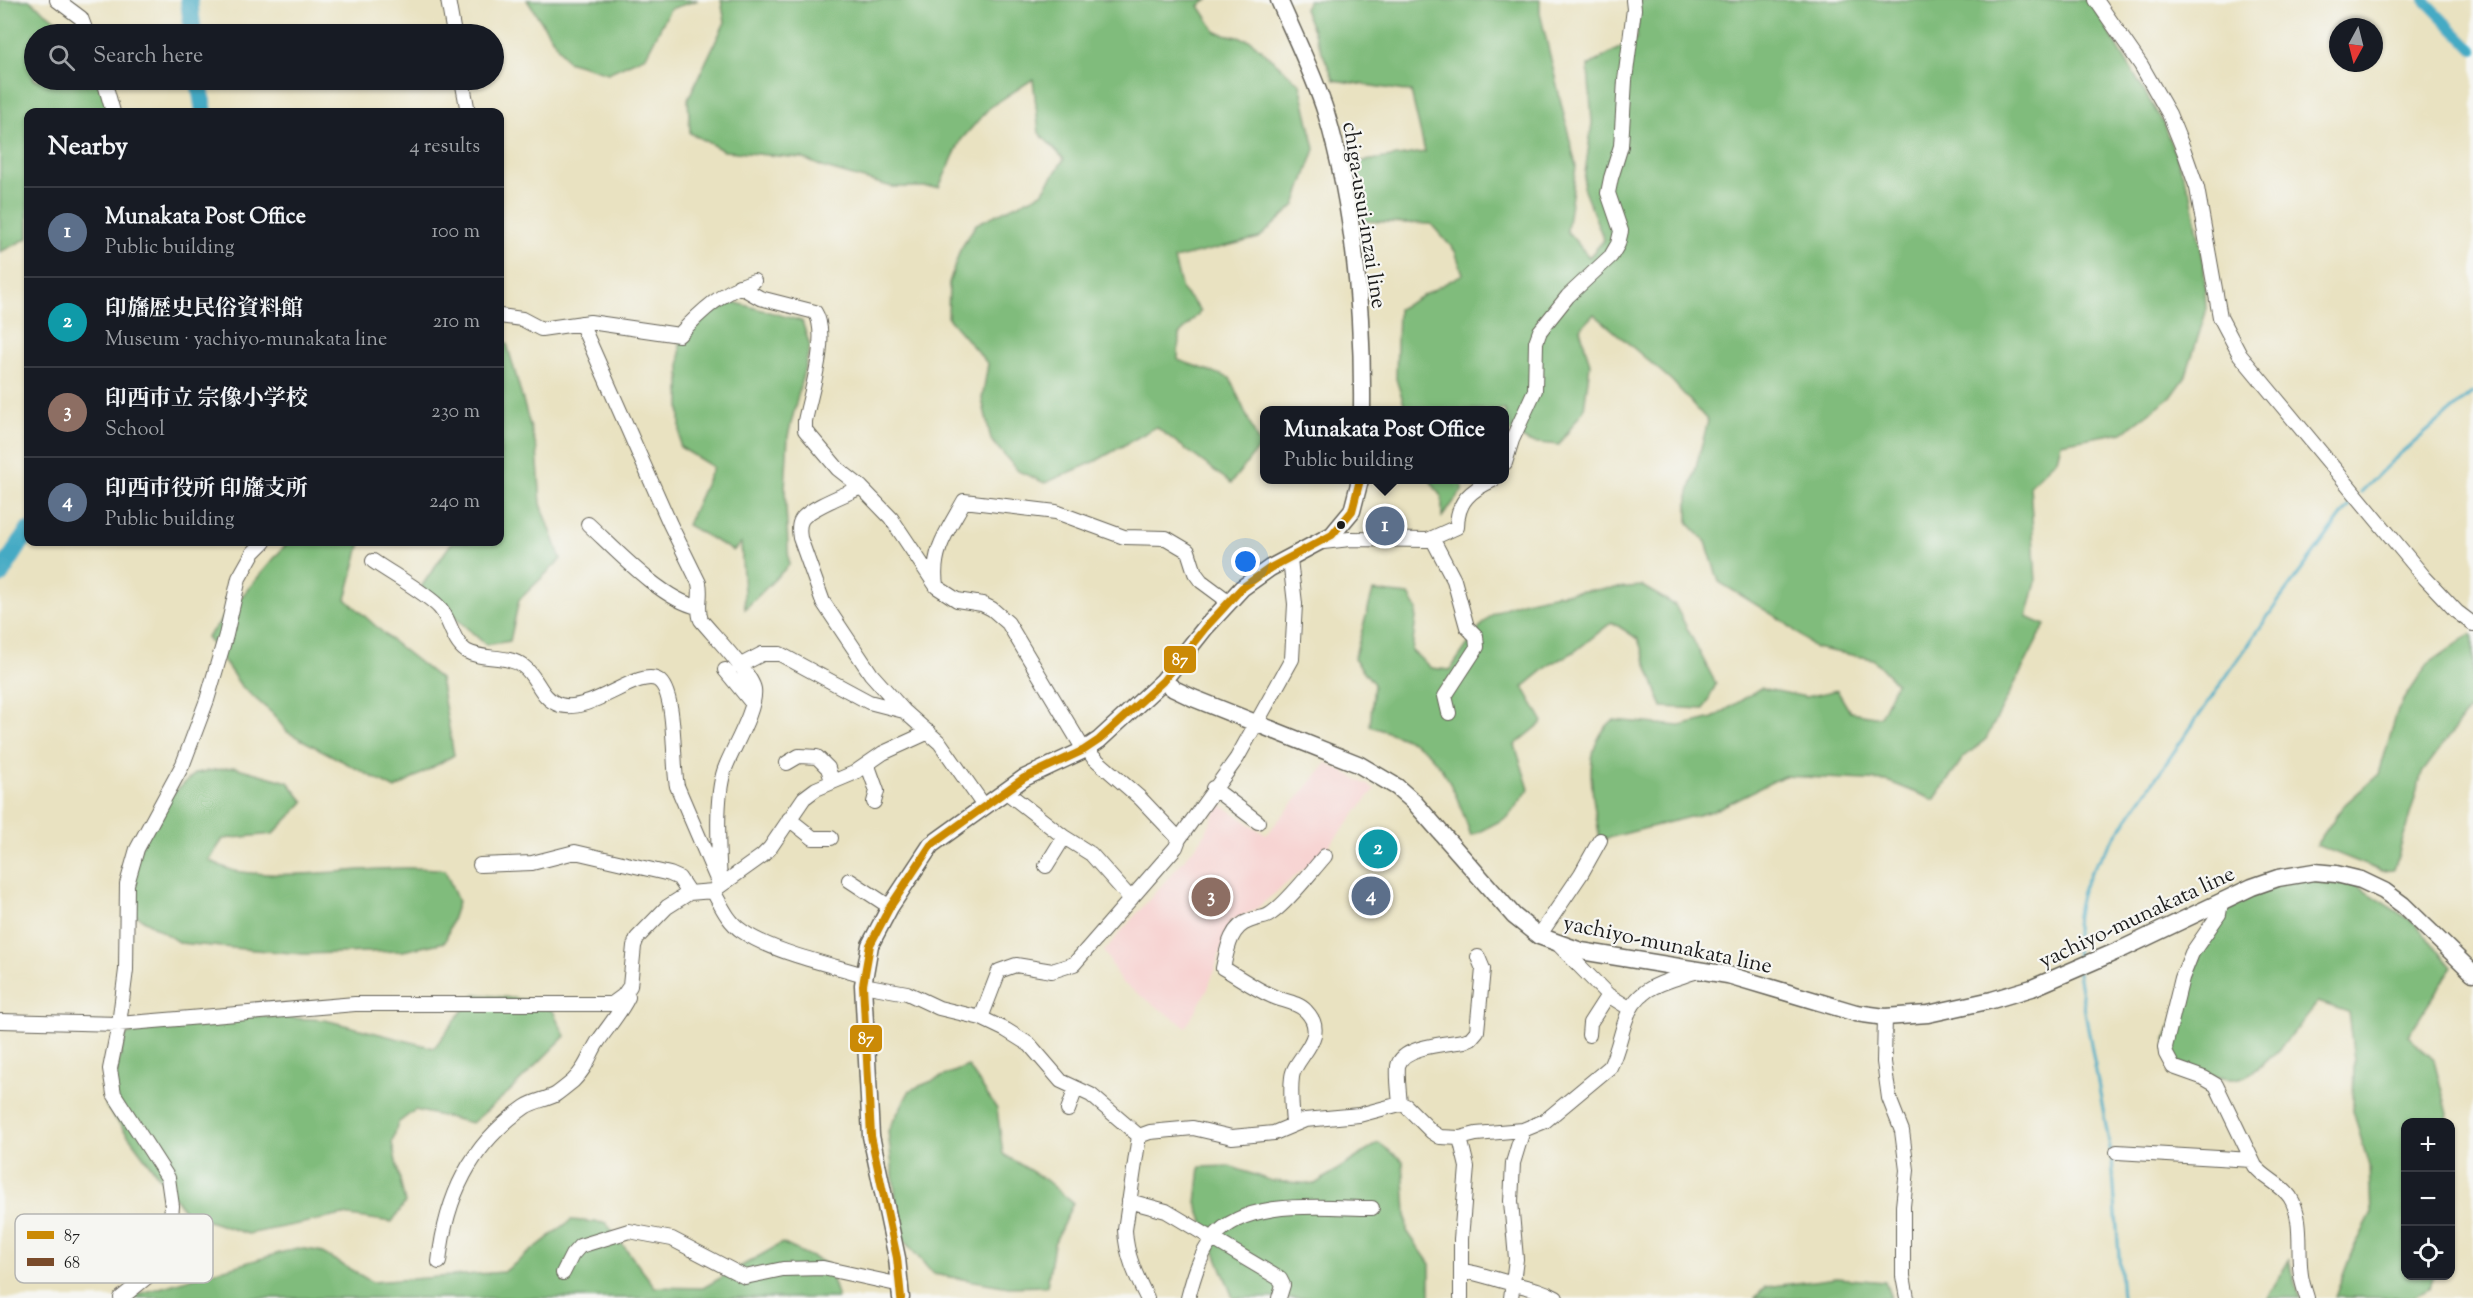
<!DOCTYPE html>
<html lang="en">
<head>
<meta charset="utf-8">
<style>
	body { margin:0; font-family:"Sorts Mill Goudy","Noto Serif JP",serif; background:#20242c; color:#f1f3f6 }
	.controls { position:absolute; right:18px; bottom:18px; display:grid; overflow:hidden; border-radius:12px; box-shadow:0 2px 4px #0004 }
	.controls button { width:54px; height:54px; display:grid; place-items:center; padding:0; border:0; border-bottom:2px solid #363941; background:#171b24; color:#f1f3f6; font:30px sans-serif }
	.compass { position:absolute; left:2329px; top:18px; width:54px; height:54px; border-radius:50%; background:#171b24; box-shadow:0 2px 4px #0004; rotate:187deg }
	.you { position:absolute; left:1246px; top:562px; width:21px; height:21px; margin:-15px; border:4px solid #fff; border-radius:50%; background:#1a73e8; box-shadow:0 0 0 9px #1a73e833 }
	.badge { display:grid; place-items:center; width:39px; height:39px; border-radius:50%; background:#d1495b; color:#fff; font-size:20px; font-weight:700 }
	.pin { position:absolute; translate:-50% -50%; border:3px solid #fff; box-shadow:0 2px 6px #0006 }
	.popup { position:absolute; left:1260px; top:406px; width:249px; height:78px; box-sizing:border-box; display:grid; place-content:center; border-radius:12px; background:#171b24; filter:drop-shadow(0 2px 4px #0005); font-size:20px; white-space:nowrap; color:#9ea1a6 }
	.popup b { font-size:22px; color:#f1f3f6 }
	.popup::after { content:''; position:absolute; left:50%; top:100%; margin-left:-12px; border:12px solid transparent; border-top-color:#171b24 }
	.list { margin:0; padding:0; list-style:none }
	h2 { display:flex; justify-content:space-between; align-items:center; height:78px; margin:0; padding:0 24px; font-size:26px }
	h2 small { font-size:20px; font-weight:400; color:#9ea1a6 }
	.list li { display:grid; grid-template-columns:39px 1fr auto; gap:18px; align-items:center; box-sizing:border-box; height:90px; padding:0 24px; border-top:2px solid #363941 }
	.list b { display:block; font-size:22px; white-space:nowrap }
	.list p { margin:0; font-size:20px; white-space:nowrap; color:#9ea1a6 }
	.list em { font-size:20px; font-style:normal; color:#9ea1a6 }
	.icon { flex:none; width:33px; height:33px; fill:none; stroke:currentColor; stroke-width:2; stroke-linecap:round; stroke-linejoin:round }
	.map { position:relative; flex:none; width:2473px; height:1298px; overflow:hidden }
	.search { position:absolute; background:#171b24; box-shadow:0 2px 4px #0004; left:24px; top:24px; width:480px; height:66px; display:flex; align-items:center; gap:15px; box-sizing:border-box; padding:0 21px; border-radius:33px; color:#9ea1a6; font-size:22px }
	.panel { position:absolute; background:#171b24; box-shadow:0 2px 4px #0004; left:24px; top:108px; width:480px; height:438px; border-radius:12px }
	.map>svg:first-child { display:block }
	.built { fill:#f7d0cf }
	.forest { fill:#80bc7c; stroke:#4e6c4c; stroke-width:1.5 }
	.lines { fill:none; stroke-linecap:round; stroke-linejoin:round }
	.stream { stroke:#44aac4; stroke-width:3 }
	.canal { stroke:#44aac4; stroke-width:10 }
	.river { stroke:#44aac4; stroke-width:18 }
	.minor-casing { stroke:#646156; stroke-width:16 }
	.major-casing { stroke:#646156; stroke-width:19 }
	.minor { stroke:#fff; stroke-width:14 }
	.major { stroke:#fff; stroke-width:16 }
	.bus-1-casing { stroke:#f6f6f2; stroke-width:12 }
	.bus-1 { stroke:#cb8a06; stroke-width:8 }
	.bus-dot { fill:#1c1c1c; stroke:#f6f6f2; stroke-width:2 }
	.labels { text-anchor:middle; stroke-width:4.5; stroke-linejoin:round; paint-order:stroke }
	.street-label { font-size:22px; fill:#1c1c1c; stroke:#f6f6f2 }
	.key { fill:#f6f6f2; stroke:#b5b5b2; stroke-width:1.5 }
	.key-label { font-size:16px; fill:#1c1c1c }
	.line-badge { stroke:#f6f6f2; stroke-width:2 }
	.badge-label { font-size:16px; text-anchor:middle; font-weight:bold; fill:#fff }
</style>
</head>
<body>
<div class="map">
<svg width="2473" height="1298" viewBox="0 0 2473 1298">
	<rect width="100%" height="100%" fill="#f6f6f2"/>
	<filter id="ink" filterUnits="userSpaceOnUse"><feTurbulence type="fractalNoise" baseFrequency=".0167" numOctaves="2"/><feDisplacementMap in="SourceGraphic" scale="12" xChannelSelector="R" yChannelSelector="G"/><feConvolveMatrix kernelMatrix="1 2 1 2 8 2 1 2 1" color-interpolation-filters="sRGB"/></filter>
	<filter id="wash" filterUnits="userSpaceOnUse"><feTurbulence type="fractalNoise" baseFrequency=".008" numOctaves="4" result="noise"/><feDisplacementMap in="SourceGraphic" scale="24" xChannelSelector="R" yChannelSelector="G"/><feGaussianBlur stdDeviation="1.35" result="paint"/><feColorMatrix in="noise" values="0 0 0 0 0 0 0 0 0 0 0 0 0 0 0 0 0 1.4 0 .05"/><feComposite in="paint" operator="in"/></filter>
	<g filter="url(#wash)">
		<rect width="100%" height="100%" fill="#e9e2c1"/>
		<path class="built" d="M1327 763 1375 789 1325 851 1255 910 1230 922 1208 989 1186 1027 1121 982 1104 951 1202 839 1220 804 1266 835Z"/>
		<path class="forest" d="M0 0H29L69 30 71 34H34V80H96L112 110V112H28V238L0 252Z
			M527 0H698L670 9 646 56 608 73 567 61Z
			M721 0H1208L1199 6 1216 32 1250 40 1300 84 1315 149 1295 205 1259 238 1174 259 1182 290 1201 311 1179 335 1178 360 1230 378 1260 446 1231 483 1156 427 1096 461 1045 483 1018 471 991 440 982 399 988 364 948 318 949 283 960 250 976 224 1042 193 1064 159 1039 133 1033 79 990 107 961 140 939 187H892L825 168 802 158 724 151 690 133 688 99 725 22Z
			M1308 0H1540V13L1576 166 1567 231 1589 257 1604 240 1583 187 1592 123 1588 66 1637 38V0H2090L2162 121 2191 195 2204 264 2206 312 2185 378 2172 396 2123 432 2061 443 2057 459 2030 485 2036 582 2027 617 2045 625 1986 739 1963 758 1934 800 1887 781 1784 776 1713 811 1600 840C1594 800 1578 749 1613 720L1680 726 1713 718 1761 688 1806 697 1837 690 1850 712 1880 717 1896 683 1873 659 1815 648 1783 621 1719 582 1706 542 1688 523V497L1708 421 1672 381 1594 314 1580 329 1590 364 1584 409 1559 445 1529 442 1505 428V410H1406L1396 379 1398 309 1463 274 1455 251 1431 224 1362 221 1352 163 1425 152 1411 92 1334 80 1304 9Z
			M733 302 802 321 810 346 788 436 785 489 789 565 745 609 741 543 733 551 687 525 713 467 680 447V331Z
			M500 338 507 344 537 450 541 504 561 559 519 600 510 641 486 645 421 587 452 542H500Z
			M1430 480H1463L1462 491 1442 517V498Z
			M288 542H361L346 599 391 640 440 679 454 755 395 789 287 732 273 714 241 686 207 637Z
			M1642 586 1675 605 1716 684 1704 709 1662 707 1638 639 1612 622 1574 652 1551 664 1523 687 1543 722 1515 745 1529 789 1508 817 1471 836C1461 807 1451 776 1429 754 1414 739 1389 733 1370 726L1374 684 1354 659 1373 591 1409 595 1417 609 1412 651 1431 668 1450 670C1460 656 1480 624 1492 615 1523 593 1604 589 1642 586Z
			M2471 634 2473 635V714L2468 711 2422 773 2394 870 2381 871 2316 845 2343 806 2379 774 2398 709 2428 664Z
			M234 767 288 782 304 802 273 834 223 839 209 860C217 864 226 869 235 871 305 882 376 862 445 870L458 902 445 942 403 951 304 954 244 949 180 943 134 914 130 876 155 809 196 773Z
			M2296 875 2349 881 2415 923 2452 967 2408 1036 2434 1061 2448 1114 2446 1122H2406V1276H2433L2430 1289 2410 1298 2335 1297 2351 1254 2371 1215 2369 1166 2353 1111 2354 1060 2348 1012 2318 1002C2301 1023 2259 1082 2230 1079 2214 1078 2192 1067 2176 1062L2166 1039 2209 932 2227 903Z
			M475 994 529 1000 553 1011 565 1036 511 1090 472 1123 415 1110 398 1123 392 1143 405 1203 392 1222 343 1215 248 1234 187 1214 106 1106 126 1035 169 1022 243 1015 325 1020 434 1048Z
			M968 1066 997 1109 1003 1154 1046 1180 1073 1203 1054 1244 1047 1286 1009 1287 933 1274 900 1236 888 1131 910 1090Z
			M1379 1143 1403 1161 1407 1231 1430 1264V1298H1233L1196 1203 1200 1167 1229 1166 1272 1181 1315 1184Z
			M571 1220 606 1223 655 1287 703 1288 782 1243 827 1264 838 1298H125L297 1248 319 1251 372 1282 504 1272Z
			M2289 1260 2300 1298H2267Z
			M1837 1278 1885 1282 1891 1298H1755L1765 1287Z"/>
		<g class="lines">
			<path class="stream" d="M2361 492 2390 463 2473 392
				M2077 964C2075 931 2074 902 2090 873L2275 606 2354 499
				M2078 973 2112 1159 2122 1298"/>
			<path class="canal" d="M2424 0 2473 50"/>
			<path class="river" d="M189 0 193 34
				M199 80 204 112
				M0 575 28 531"/>
		</g>
	</g>
	<g filter="url(#ink)">
		<g class="lines">
			<g class="minor-casing">
				<path id="minor" d="M57 0 81 18 87 34
					M448 0 454 34
					M2096 0 2141 65 2169 114 2184 151 2197 188 2220 317 2240 355 2425 578 2457 612 2473 624
					M104 80 113 112
					M462 80 468 112
					M739 286 760 298 815 312C830 335 810 395 805 421V430L838 469 861 487 891 518 937 587 957 600 982 604 992 609 1008 623 1084 750
					M500 316 522 319 541 329 590 322 679 335C701 311 723 291 754 281
					M581 323 670 524 699 583C702 596 696 608 701 620 712 634 751 673 754 689 757 708 733 748 726 766 714 794 719 854 720 886
					M1505 463 1512 440 1535 390 1536 342 1540 331 1568 296 1611 256 1618 244 1621 231 1608 193 1611 178 1621 146 1625 80 1634 9 1633 0
					M861 487C847 494 811 507 802 519 798 525 799 531 800 538L823 602 871 674 904 711 940 743 984 806
					M588 524C615 549 662 600 698 607
					M1432 538 1454 580 1467 627 1476 636 1477 647 1445 696 1449 713
					M1323 542 1350 539 1428 540 1457 527C1457 501 1471 490 1493 480
					M373 561C390 573 428 594 440 608 451 621 452 641 466 651 483 661 506 654 523 666 538 677 540 699 560 705 591 714 638 668 658 680 677 692 672 763 677 786L719 884
					M936 585C931 551 948 530 964 501L1056 512 1124 537 1166 538 1188 551 1195 573 1201 581 1228 601
					M739 666 762 654H780L869 702 904 711
					M725 670 752 703
					M1087 748 1093 757 1140 798 1179 839
					M787 763 799 756 817 757 828 768 832 781
					M868 766 877 791 874 802
					M1213 788 1258 822
					M1005 791 1064 837 1091 854 1131 899
					M789 819 813 838H831
					M480 865 532 863 575 852 670 874 679 878 689 893
					M1046 866 1064 837
					M849 880 890 907
					M713 891C721 905 728 922 742 931 772 952 828 964 864 975
					M2221 903 2219 914 2192 953 2182 978 2165 1047 2166 1054 2173 1067 2204 1078 2216 1085 2255 1166C2265 1179 2280 1183 2290 1197 2304 1219 2297 1250 2301 1275 2302 1283 2305 1291 2307 1298
					M1539 936 1581 874 1600 840
					M1559 945 1608 995 1629 1008
					M863 985 907 993 939 1008 981 1018 1006 1030 1030 1045 1061 1081 1091 1095 1139 1136
					M1885 1017 1884 1062 1889 1098 1902 1131 1907 1170 1903 1206V1276L1907 1298
					M981 1018 999 971 1016 965 1052 971 1074 964 1176 847 1179 839 1237 758 1292 659 1295 604 1290 559
					M0 1021 119 1024 355 1004H612L623 996 630 986 634 946 637 938 667 907 689 893 713 891 762 856 770 848 804 798 816 789 854 773 883 753 929 732
					M1589 1035 1590 1023 1608 995
					M1400 1104C1399 1092 1397 1078 1398 1066 1402 1046 1447 1044 1464 1041L1471 1038 1477 1031 1483 969 1478 957
					M1068 1110 1076 1088
					M1293 1124C1292 1109 1290 1092 1292 1077 1294 1057 1331 1037 1306 1011 1298 1002 1282 1001 1272 996 1255 989 1239 977 1223 968 1227 951 1230 927 1249 921 1264 915 1263 921 1278 908 1295 893 1310 873 1325 856
					M1139 1136 1150 1132 1193 1128 1232 1137 1274 1133 1305 1120 1359 1115 1400 1104 1406 1106 1432 1132 1440 1137 1460 1138 1476 1134 1523 1130 1545 1121 1610 1067C1617 1053 1620 1037 1625 1022 1636 985 1666 982 1698 971
					M1139 1136 1125 1230C1126 1255 1136 1276 1147 1298
					M1460 1138 1467 1167 1461 1239V1298
					M2117 1152 2252 1160
					M1129 1201 1166 1211 1280 1279 1283 1285 1279 1298
					M439 1262C446 1197 470 1145 525 1107 534 1101 545 1100 555 1095 561 1091 568 1085 573 1081 587 1067 588 1058 597 1043 607 1028 621 1012 628 997
					M1462 1271C1480 1273 1496 1280 1514 1284 1530 1288 1542 1290 1556 1298
					M563 1273 572 1255 580 1246 629 1231 672 1239 745 1277 783 1269 823 1268 901 1285
					M121 1298 152 1273 163 1255 169 1240 172 1206 168 1178 114 1094 110 1069 119 1024 126 970 127 884 137 849 183 764 207 700 226 635 239 578 253 553 264 542
					M1188 1298C1193 1279 1200 1254 1213 1238 1247 1197 1324 1208 1372 1208
					M1511 1298 1516 1259 1511 1201 1513 1163 1523 1130"/>
			</g>
			<g class="major-casing">
				<path id="major" d="M1279 0C1295 37 1314 75 1326 113 1355 209 1363 311 1362 410
					M1163 681 1174 689 1193 698 1358 764 1397 787 1414 802 1514 916 1539 936 1581 951 1728 975 1856 1013 1885 1017 1928 1014 1992 1000 2032 988 2122 949 2252 887 2278 878 2314 872 2336 874 2361 880 2384 891 2403 905 2473 973
					M901 1298 897 1258 871 1136 863 985 870 945 890 907 931 845 1024 778 1084 750 1099 740 1163 681 1205 628 1242 588 1270 568 1332 535 1352 511 1360 480"/>
			</g>
			<use href="#minor" class="minor"/>
			<use href="#major" class="major"/>
			<g class="bus-1-casing">
				<path id="bus-1" d="M901 1298 897 1258 871 1136 863 985 870 945 890 907 931 845 1024 778 1084 750 1099 740 1163 681 1205 628 1242 588 1270 568 1332 535 1352 511 1360 480"/>
			</g>
			<use href="#bus-1" class="bus-1"/>
		</g>
	</g>
	<circle class="bus-dot" cx="1341" cy="525" r="5"/>
	<g class="labels">
		<g class="street-label">
			<text transform="translate(1366 215) rotate(81)" y="8">chiga-usui-inzai line</text>
			<text transform="translate(2136 916) rotate(-25)" y="8">yachiyo-munakata line</text>
			<text transform="translate(1668 943) rotate(12)" y="8">yachiyo-munakata line</text>
		</g>
	</g>
	<rect x="15" y="1214" width="198" height="69" rx="9" class="key"/>
	<rect x="27" y="1231" width="27" height="8" fill="#cb8a06"/>
	<rect x="27" y="1258" width="27" height="8" fill="#7a4b2a"/>
	<g class="key-label">
		<text x="64" y="1241">87</text>
		<text x="64" y="1268">68</text>
	</g>
	<g class="line-badge">
		<rect x="1163" y="645" width="34" height="29" rx="6" fill="#cb8a06"/>
		<rect x="849" y="1024" width="34" height="29" rx="6" fill="#cb8a06"/>
	</g>
	<g class="badge-label">
		<text x="1180" y="665">87</text>
		<text x="866" y="1044">87</text>
	</g>
</svg>
<div class="controls">
<button>+</button>
<button>−</button>
<button><svg class="icon" aria-label="locate" viewBox="0 0 24 24"><circle cx="12" cy="12" r="6"/><path d="M12 2v4M12 18v4M2 12h4M18 12h4"/></svg></button>
</div>
<svg class="compass" viewBox="-18 -18 36 36"><path d="M0-13l5 13h-10z" fill="#e53935"/><path d="M0 13l5-13h-10z" fill="#9ea1a6"/></svg>
<div class="you"></div>
<div class="pin badge" style="left:1385px;top:526px;background:#5c6f8a">1</div>
<div class="popup"><b>Munakata Post Office</b>Public building</div>
<div class="pin badge" style="left:1378px;top:849px;background:#0f9aa8">2</div>
<div class="pin badge" style="left:1211px;top:897px;background:#8d6e63">3</div>
<div class="pin badge" style="left:1371px;top:896px;background:#5c6f8a">4</div>
<div class="search"><svg class="icon" aria-label="search" viewBox="0 0 24 24"><circle cx="10" cy="10" r="6"/><path d="M15 15l6 6"/></svg>Search here</div>
<section class="panel">
<h2>Nearby<small>4 results</small></h2>
<ul class="list">
<li><span class="badge" style="background:#5c6f8a">1</span><div><b>Munakata Post Office</b><p>Public building</p></div><em>100 m</em></li>
<li><span class="badge" style="background:#0f9aa8">2</span><div><b>印旛歴史民俗資料館</b><p>Museum · yachiyo-munakata line</p></div><em>210 m</em></li>
<li><span class="badge" style="background:#8d6e63">3</span><div><b>印西市立 宗像小学校</b><p>School</p></div><em>230 m</em></li>
<li><span class="badge" style="background:#5c6f8a">4</span><div><b>印西市役所 印旛支所</b><p>Public building</p></div><em>240 m</em></li>
</ul>
</section>
</div>
</body>
</html>
